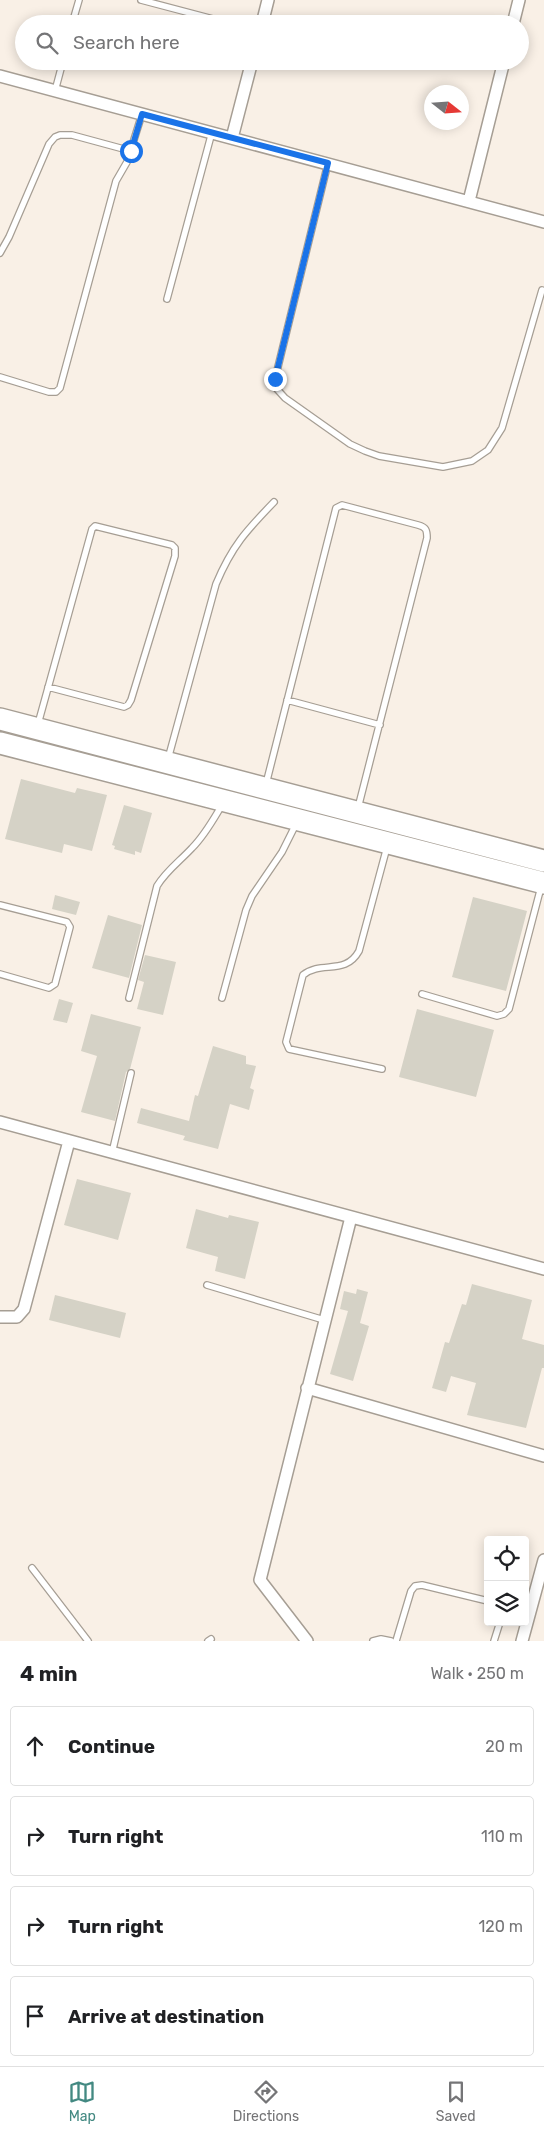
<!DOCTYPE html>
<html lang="en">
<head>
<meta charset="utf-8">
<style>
	body { margin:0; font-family:Rubik,sans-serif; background:#f2f2f2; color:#202124 }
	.controls { position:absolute; right:15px; bottom:15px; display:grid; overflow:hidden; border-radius:5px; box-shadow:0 2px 12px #0003 }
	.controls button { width:45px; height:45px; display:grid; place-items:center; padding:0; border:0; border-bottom:1px solid #e0e0e0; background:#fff; color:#202124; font:25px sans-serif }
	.compass { position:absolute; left:424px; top:85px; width:45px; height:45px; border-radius:50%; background:#fff; box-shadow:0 2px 12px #0003; rotate:107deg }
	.stop { position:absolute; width:15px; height:15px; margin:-11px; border:4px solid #1a73e8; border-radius:50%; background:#fff }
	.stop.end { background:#1a73e8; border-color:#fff; box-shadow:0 1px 5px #0008 }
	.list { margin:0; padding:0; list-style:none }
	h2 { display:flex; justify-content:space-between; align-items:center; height:65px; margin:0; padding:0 20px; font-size:21px }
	h2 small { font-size:16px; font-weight:400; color:#757577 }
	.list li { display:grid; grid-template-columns:32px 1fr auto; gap:15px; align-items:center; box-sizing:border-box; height:80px; margin:0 10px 10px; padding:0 10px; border:1px solid #e0e0e0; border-radius:5px }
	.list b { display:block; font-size:19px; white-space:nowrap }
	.list em { font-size:16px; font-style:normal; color:#757577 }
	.icon { flex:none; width:28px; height:28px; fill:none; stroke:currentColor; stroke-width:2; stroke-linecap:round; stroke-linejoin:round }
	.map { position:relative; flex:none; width:544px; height:1641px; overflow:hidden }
	.search { position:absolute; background:#fff; box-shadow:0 2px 12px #0003; left:15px; right:15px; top:15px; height:55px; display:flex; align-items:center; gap:12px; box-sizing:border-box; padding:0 18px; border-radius:28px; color:#757577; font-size:19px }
	.sheet { height:425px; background:#fff }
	nav { display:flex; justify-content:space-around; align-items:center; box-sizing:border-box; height:70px; border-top:1px solid #e0e0e0; background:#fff; font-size:14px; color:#757577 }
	nav a { display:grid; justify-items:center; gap:2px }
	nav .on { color:#438982 }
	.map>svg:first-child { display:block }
	.building { fill:#d5d2c6 }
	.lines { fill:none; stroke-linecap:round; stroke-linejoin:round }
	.lane-casing { stroke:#a69e94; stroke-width:8 }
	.street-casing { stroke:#a69e94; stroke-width:14 }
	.highway-casing { stroke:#a69e94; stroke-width:24 }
	.lane { stroke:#fff; stroke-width:5.5 }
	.street { stroke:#fff; stroke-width:11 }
	.highway { stroke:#fff; stroke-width:21 }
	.route { stroke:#1a73e8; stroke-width:6 }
</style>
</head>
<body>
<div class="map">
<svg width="544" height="1641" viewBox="0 0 544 1641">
	<rect width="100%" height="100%" fill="#f9f0e6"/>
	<path class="building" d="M21 779 75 793 77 788 107 795 92 851 64 844 62 853 5 839Z
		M124 805 152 813 141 853 135 851V855L114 849 115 846 112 845Z
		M55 895 80 902 76 915 52 909Z
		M473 897 527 911 506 991 452 977Z
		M108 915 142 925 129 978 92 968Z
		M145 955 176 962 163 1015 137 1009 144 982 138 980Z
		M59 999 73 1003 67 1023 53 1020Z
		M417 1009 494 1030 476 1097 399 1077Z
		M91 1014 141 1027 130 1069 126 1072 115 1121 81 1112 97 1056 81 1051Z
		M213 1046 246 1056V1064L256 1066 250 1088 254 1090 249 1110 230 1104 218 1149 183 1140 185 1136 137 1123 141 1108 189 1121 195 1095 198 1096Z
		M77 1179 131 1193 118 1240 64 1225Z
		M196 1209 228 1218 229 1215 259 1222 245 1279 215 1271 218 1257 186 1248Z
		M472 1284 532 1300 522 1339 544 1345V1368H542L526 1428 467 1415 476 1383 451 1376 446 1392 432 1388 445 1342 449 1343 462 1304 466 1305Z
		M357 1289 368 1292 360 1323 369 1326 353 1381 330 1374 348 1311 340 1309 344 1291 356 1294Z
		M55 1295 126 1313 120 1338 49 1320Z"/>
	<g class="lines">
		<g class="lane-casing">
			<path id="lane" d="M141 0 232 24
				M72 24 79 0
				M55 91 63 61
				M328 163 275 379 276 388 285 398 350 444 365 451 379 456 443 467 472 461 488 450 502 428 542 290
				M0 253 9 237 49 144 55 137 60 135H72L131 151
				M167 299 212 132
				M0 377 49 392H56L60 388 116 181 127 162 142 114
				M287 700 380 725
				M38 724 92 529 95 526 172 545 175 548V556L131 700 128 705 124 707 48 687
				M168 759 216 584C232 546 246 531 274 502
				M266 784 336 508 342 505 418 525C426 527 427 530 427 538L358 808
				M0 905 67 922 70 927 55 984 49 988 0 974
				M422 994 497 1016 504 1014 509 1009 541 887
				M129 998 157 886C166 871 180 861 192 848 205 835 213 820 222 805
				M222 998 246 910 252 896 282 852 296 824
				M382 1069 289 1049 286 1042 303 975C322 960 345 976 359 951L387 847
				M112 1153 131 1073
				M207 1285 324 1320
				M32 1568 88 1641
				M208 1641 211 1639
				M373 1641 381 1639 391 1641
				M396 1641 411 1591 415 1586 422 1585 488 1601
				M494 1641 500 1622"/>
		</g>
		<g class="street-casing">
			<path id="street" d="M262 24 268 0
				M513 24 519 0
				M0 76 544 222
				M232 138 252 61
				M469 201 504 61
				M0 1122 544 1269
				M0 1317H17L24 1309 69 1141
				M307 1388 544 1456
				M307 1641 260 1580 351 1217
				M522 1641 544 1560"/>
		</g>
		<g class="highway-casing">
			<path id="highway" d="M0 719 544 861
				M0 743 544 883"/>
		</g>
		<use href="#lane" class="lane"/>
		<use href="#street" class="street"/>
		<use href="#highway" class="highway"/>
	</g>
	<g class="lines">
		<path class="route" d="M131 151 142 114 328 163 275 379"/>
	</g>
</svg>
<div class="controls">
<button><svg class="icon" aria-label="locate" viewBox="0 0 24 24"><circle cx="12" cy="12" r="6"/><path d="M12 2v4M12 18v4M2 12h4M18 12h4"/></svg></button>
<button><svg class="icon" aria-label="layers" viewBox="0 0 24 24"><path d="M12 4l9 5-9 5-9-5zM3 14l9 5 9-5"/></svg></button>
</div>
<svg class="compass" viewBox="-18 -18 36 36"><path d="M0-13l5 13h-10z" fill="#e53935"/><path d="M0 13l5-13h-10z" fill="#757577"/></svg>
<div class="stop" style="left:131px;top:151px"></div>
<div class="stop end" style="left:275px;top:379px"></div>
<div class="search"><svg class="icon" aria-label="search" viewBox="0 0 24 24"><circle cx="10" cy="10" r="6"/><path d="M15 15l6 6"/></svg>Search here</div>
</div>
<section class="sheet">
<h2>4 min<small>Walk · 250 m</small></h2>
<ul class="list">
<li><svg class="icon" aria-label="ahead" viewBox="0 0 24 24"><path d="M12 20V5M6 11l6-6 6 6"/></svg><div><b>Continue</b></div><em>20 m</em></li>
<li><svg class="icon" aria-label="right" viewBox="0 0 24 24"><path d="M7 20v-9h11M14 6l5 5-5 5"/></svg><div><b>Turn right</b></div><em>110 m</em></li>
<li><svg class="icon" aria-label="right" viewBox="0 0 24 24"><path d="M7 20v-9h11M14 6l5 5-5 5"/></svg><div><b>Turn right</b></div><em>120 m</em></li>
<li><svg class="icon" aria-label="arrive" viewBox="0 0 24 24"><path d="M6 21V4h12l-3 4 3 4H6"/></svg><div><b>Arrive at destination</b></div></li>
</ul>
</section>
<nav>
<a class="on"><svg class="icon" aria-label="map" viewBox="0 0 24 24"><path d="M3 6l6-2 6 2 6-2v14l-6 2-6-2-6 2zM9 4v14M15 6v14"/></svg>Map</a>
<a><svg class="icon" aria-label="directions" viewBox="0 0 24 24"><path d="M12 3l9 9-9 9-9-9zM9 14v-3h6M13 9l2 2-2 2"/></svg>Directions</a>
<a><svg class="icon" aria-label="saved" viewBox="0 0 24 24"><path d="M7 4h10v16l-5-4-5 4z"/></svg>Saved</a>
</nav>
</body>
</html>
